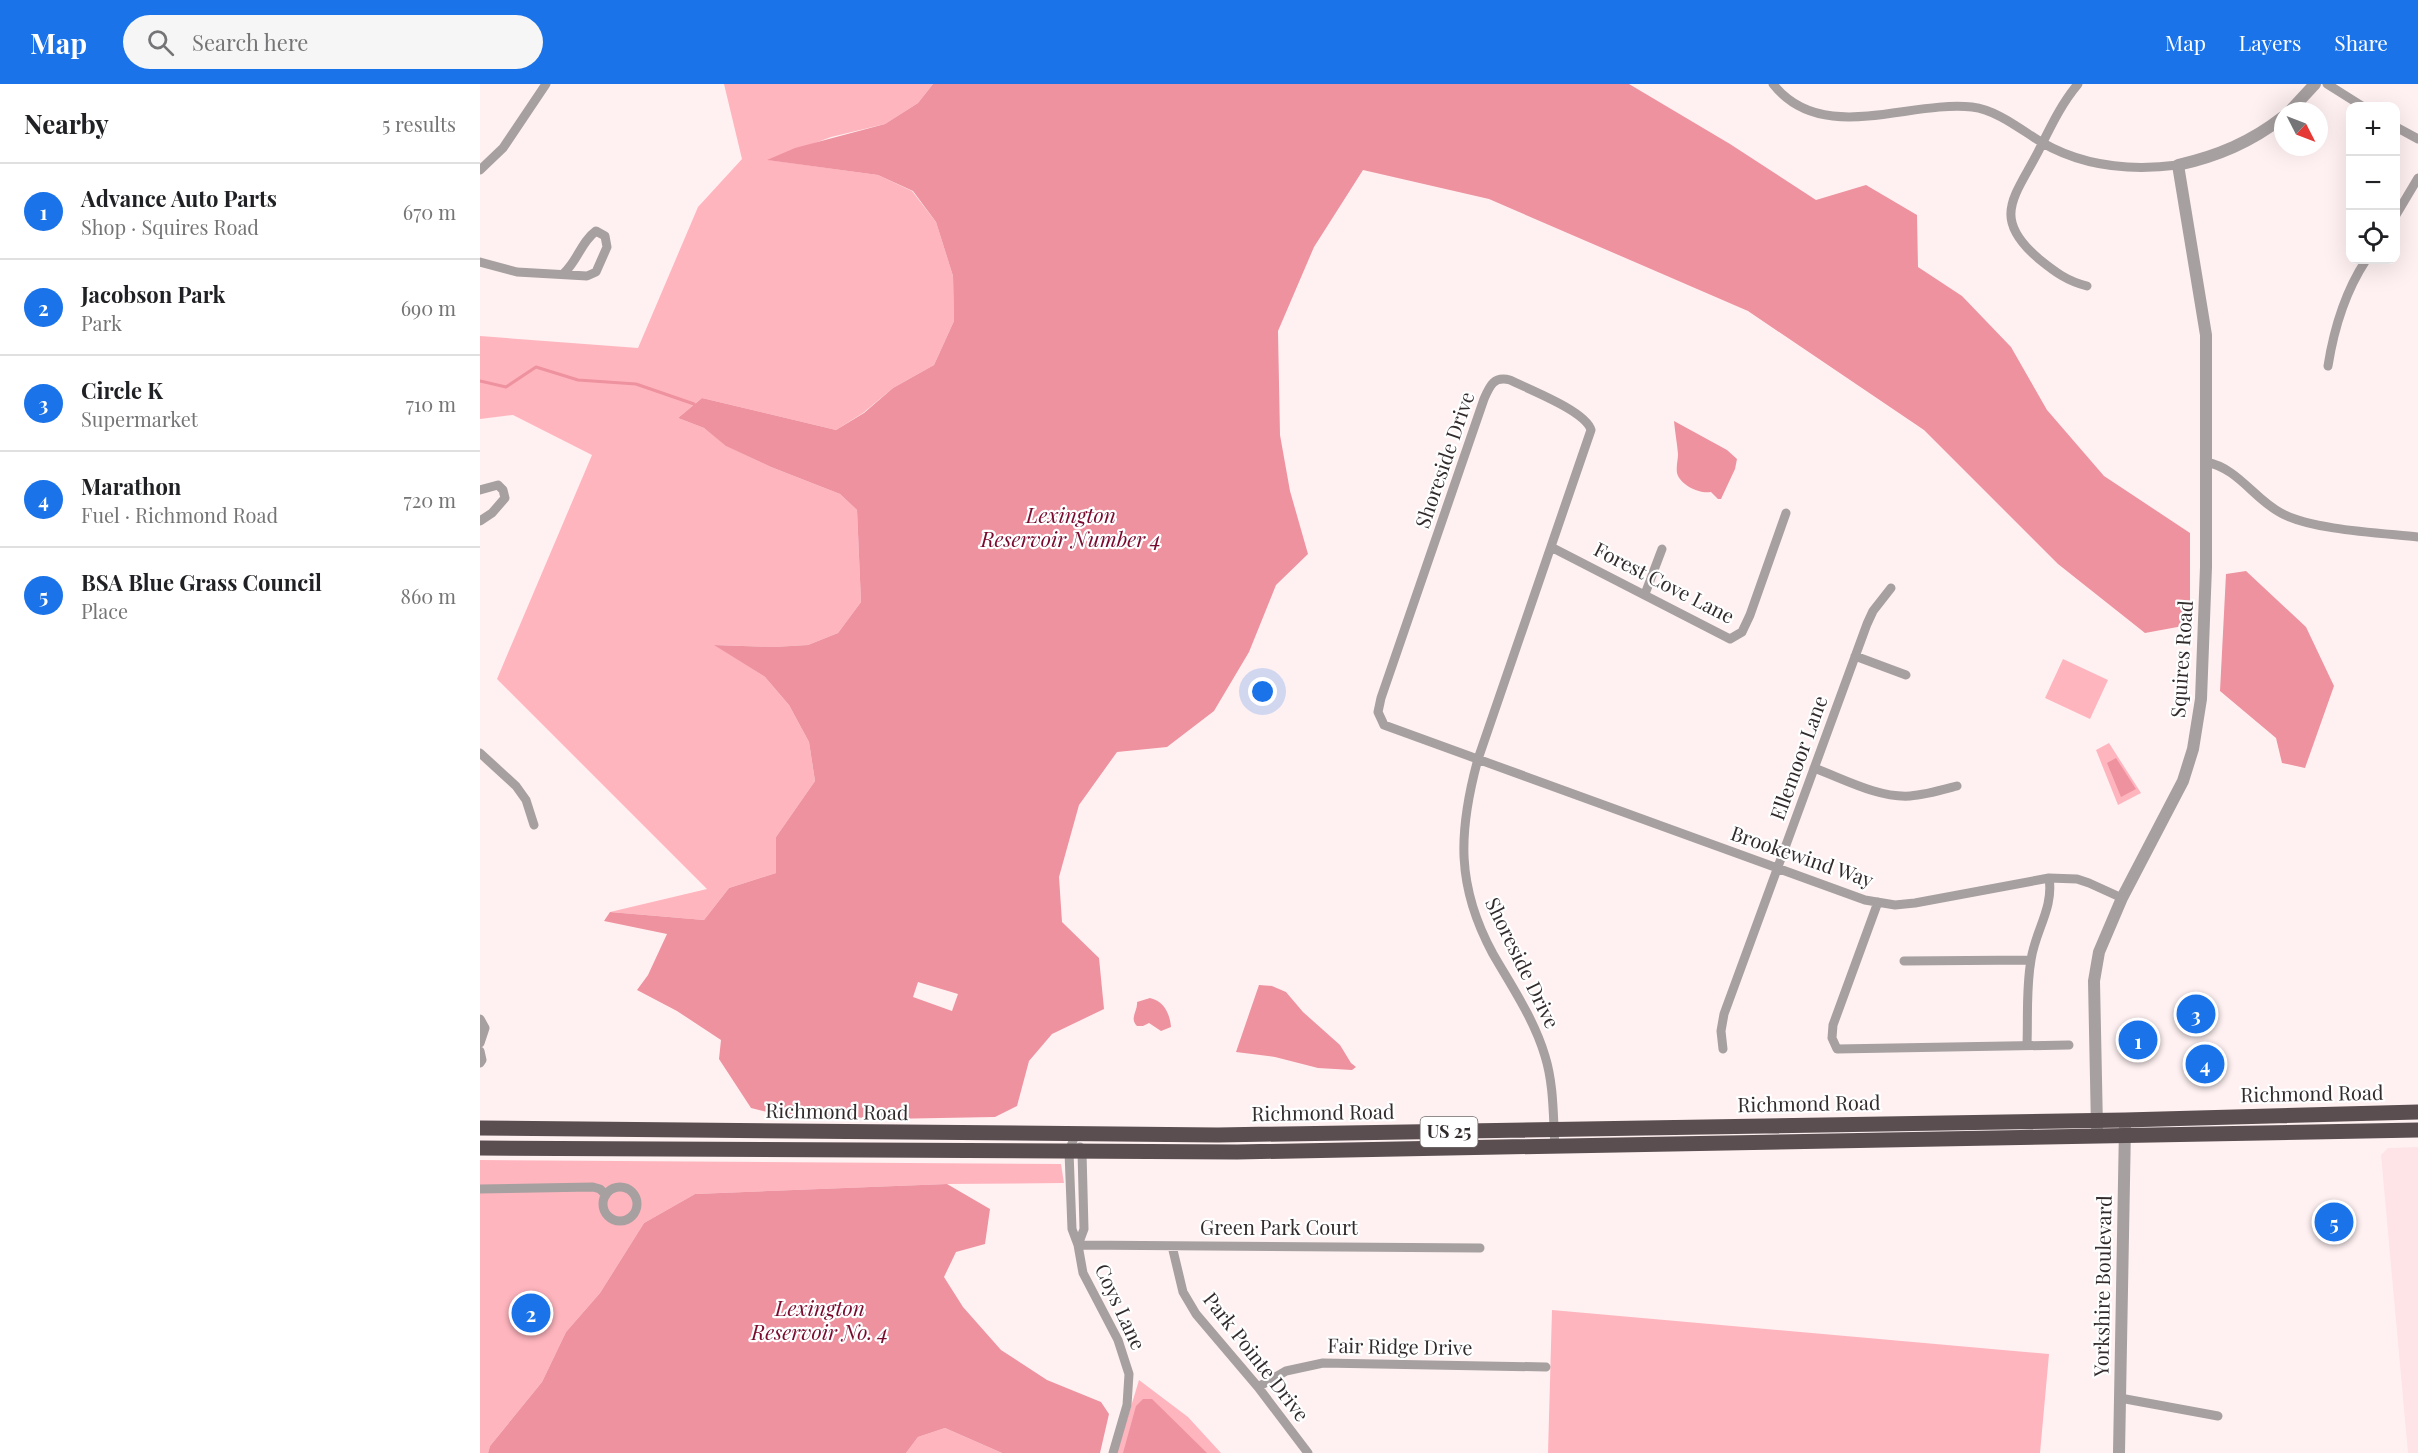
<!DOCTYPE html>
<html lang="en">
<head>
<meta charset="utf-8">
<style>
	body { margin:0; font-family:"Playfair Display",serif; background:#f6f6f6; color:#202124 }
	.controls { position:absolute; right:18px; top:18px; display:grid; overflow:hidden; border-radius:12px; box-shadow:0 6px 24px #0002 }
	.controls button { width:54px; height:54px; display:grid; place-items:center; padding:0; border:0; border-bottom:2px solid #e0e0e0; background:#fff; color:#202124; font:30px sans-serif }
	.compass { position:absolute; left:1794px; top:18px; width:54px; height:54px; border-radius:50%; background:#fff; box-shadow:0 6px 24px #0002; rotate:132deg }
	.you { position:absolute; left:783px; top:608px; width:21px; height:21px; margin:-15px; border:4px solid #fff; border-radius:50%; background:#1a73e8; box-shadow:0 0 0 9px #1a73e833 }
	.badge { display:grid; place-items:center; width:39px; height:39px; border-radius:50%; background:#1a73e8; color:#fff; font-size:20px; font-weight:700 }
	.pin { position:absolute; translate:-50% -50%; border:3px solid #fff; box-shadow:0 2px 6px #0006 }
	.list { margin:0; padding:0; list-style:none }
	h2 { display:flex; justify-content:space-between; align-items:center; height:78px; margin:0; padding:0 24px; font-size:26px }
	h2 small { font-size:20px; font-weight:400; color:#757577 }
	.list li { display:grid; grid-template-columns:39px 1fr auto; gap:18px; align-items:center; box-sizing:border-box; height:96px; padding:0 24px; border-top:2px solid #e0e0e0 }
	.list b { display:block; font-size:22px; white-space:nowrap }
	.list p { margin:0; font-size:20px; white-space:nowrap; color:#757577 }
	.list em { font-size:20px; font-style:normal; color:#757577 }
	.icon { flex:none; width:33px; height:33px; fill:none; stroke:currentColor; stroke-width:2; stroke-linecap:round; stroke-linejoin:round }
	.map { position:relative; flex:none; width:1938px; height:1369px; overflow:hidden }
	header { display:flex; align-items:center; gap:36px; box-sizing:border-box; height:84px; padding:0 30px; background:#1a73e8; color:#fff }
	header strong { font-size:28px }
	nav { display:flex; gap:33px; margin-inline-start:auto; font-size:21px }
	.search { width:420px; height:54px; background:#f6f6f6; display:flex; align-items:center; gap:15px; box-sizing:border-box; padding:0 21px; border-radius:33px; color:#757577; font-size:22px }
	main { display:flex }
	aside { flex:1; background:#fff }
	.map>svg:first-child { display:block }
	.built { fill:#fee4e7 }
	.green { fill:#ffb5be }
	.water { fill:#ee929f }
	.pier { fill:#fff1f2 }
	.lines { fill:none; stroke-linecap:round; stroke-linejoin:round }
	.stream { stroke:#ee929f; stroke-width:3 }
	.minor { stroke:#a7a0a0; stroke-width:9 }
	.tertiary { stroke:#a7a0a0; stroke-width:12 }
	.trunk { stroke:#5b4e50; stroke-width:15 }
	.labels { text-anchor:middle; stroke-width:4.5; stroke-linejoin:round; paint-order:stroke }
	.shield { fill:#fff; stroke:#706b6b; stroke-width:1.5 }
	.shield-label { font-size:18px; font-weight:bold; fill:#322b2c }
	.street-label { font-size:20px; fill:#322b2c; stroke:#fff }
	.water-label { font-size:21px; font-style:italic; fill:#780a2d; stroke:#fff }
</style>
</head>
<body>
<header>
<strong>Map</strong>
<div class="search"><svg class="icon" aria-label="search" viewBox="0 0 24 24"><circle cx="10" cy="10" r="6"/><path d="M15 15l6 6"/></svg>Search here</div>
<nav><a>Map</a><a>Layers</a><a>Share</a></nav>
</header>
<main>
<aside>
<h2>Nearby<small>5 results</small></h2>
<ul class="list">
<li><span class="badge">1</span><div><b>Advance Auto Parts</b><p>Shop · Squires Road</p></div><em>670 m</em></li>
<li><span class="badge">2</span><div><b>Jacobson Park</b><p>Park</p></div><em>690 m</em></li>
<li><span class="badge">3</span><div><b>Circle K</b><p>Supermarket</p></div><em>710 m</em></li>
<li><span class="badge">4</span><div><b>Marathon</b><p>Fuel · Richmond Road</p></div><em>720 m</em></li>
<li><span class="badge">5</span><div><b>BSA Blue Grass Council</b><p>Place</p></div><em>860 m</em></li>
</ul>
</aside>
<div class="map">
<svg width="1938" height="1369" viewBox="0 0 1938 1369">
	<rect width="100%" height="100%" fill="#fff1f2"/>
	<path class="built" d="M1938 1063V1369H1928L1901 1071 1908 1064Z"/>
	<path class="green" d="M244 0H453L438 19 405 40 351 53 289 76 398 91 432 107 456 138 473 192 474 237 454 281 413 304 383 329 356 346 222 314 198 334 224 344 247 362 291 383 360 410 377 426 381 518 358 549 328 561 294 563 235 561 285 593 309 621 329 658 335 697 296 753V789L249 804 224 836 130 828 227 805 17 595 112 371 33 331 0 335V252L158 264 218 123 262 75Z
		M1583 575 1628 596 1610 635 1565 614Z
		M1629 659 1661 709 1638 721 1616 666Z
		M0 1076 581 1080 584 1099 467 1100 215 1110 164 1139 120 1209 86 1248 62 1298 10 1362 8 1369H0Z
		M1072 1226 1569 1270 1560 1369H1068Z
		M659 1296 708 1333 741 1369H637Z
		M465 1344 522 1369H426L438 1353Z"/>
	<path class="water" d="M453 0H1149L1250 60 1336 116 1386 101 1437 131 1438 183 1482 212 1531 263 1567 326 1624 392 1710 449V534L1703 542 1665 549 1578 480 1444 346 1268 227 1009 115 883 86 834 163 798 247 800 351 810 407 828 470 796 501 769 568 734 627 687 663 637 668 599 721 579 793 582 838 619 874 624 925 572 950 549 977 537 1022 515 1033 406 1035 291 1029 271 1024 239 975 241 956 197 927 157 906 168 891 187 850 124 837 130 828 224 836 249 804 296 789V753L335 697 329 658 309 621 285 593 234 561 294 563 328 561 358 549 381 518 377 426 360 410 291 383 246 362 224 344 198 334 222 314 356 346 384 329 413 304 454 281 474 237 473 192 456 138 433 107 398 91 287 76 315 64 405 40 438 19Z
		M1194 337 1247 366 1257 375 1255 385 1241 415H1238L1231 408C1219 410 1200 401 1197 389 1196 382 1198 376 1198 370 1197 359 1195 348 1194 337Z
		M1766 487 1826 543 1854 602 1825 684 1802 679 1796 654 1740 607 1746 490Z
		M1636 674 1656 705 1641 713 1627 679Z
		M779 901 792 902 806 908 823 928 860 961 871 979 876 983 872 986 838 984 795 973 756 968Z
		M670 914C684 917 690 930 691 943L681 947 669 939 663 942H657C649 934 658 927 657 918Z
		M467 1100 510 1125 505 1160 476 1168 464 1193 483 1223 521 1266 567 1296 621 1318 629 1330 620 1369H522L465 1344 438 1353 426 1369H8L10 1362 62 1298 86 1248 120 1209 164 1139 215 1110Z
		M663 1315H672L727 1369H643L656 1322Z"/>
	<path class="pier" d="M438 898 478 910 472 927 433 913Z"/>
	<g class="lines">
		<path class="stream" d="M0 297 26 303 56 283 98 296 156 300 214 320"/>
		<path class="minor" d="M1293 0C1342 62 1428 16 1492 23 1517 26 1540 45 1561 58 1602 82 1651 87 1698 81
			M1598 0C1581 20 1570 44 1558 68 1534 114 1511 134 1559 175 1575 188 1587 197 1607 202
			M1847 0 1882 22
			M1916 43 1938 55
			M0 86 23 64 66 0
			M1916 131 1938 94
			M0 178 37 188 107 192 116 188 127 163 125 152 116 147C101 158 98 176 84 189
			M1848 282C1854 244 1865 208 1886 176
			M1726 378C1758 384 1774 415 1801 429 1832 446 1901 449 1938 453
			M0 406 18 401 23 406 25 414 12 429 0 437
			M1071 463 1250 555 1262 548 1270 531 1306 429
			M1165 510 1182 465
			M1375 572 1426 591
			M0 669 36 702 46 716 54 741
			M1334 684C1364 695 1398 714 1430 712 1445 711 1462 706 1477 702
			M1398 818 1353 941 1352 954 1357 965 1589 961
			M1424 877 1551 876
			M0 935 5 944 0 959
			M1547 961C1548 933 1546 904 1551 876 1555 847 1574 824 1569 794
			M1243 965 1241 947 1244 930 1387 540 1393 527 1411 504
			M0 967 2 976 0 979
			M595 1051 589 1068 592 1145 598 1161 603 1189 638 1256 649 1290 647 1321 633 1369
			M1075 1063C1073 1032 1074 1001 1065 972 1054 935 1032 903 1013 870 976 802 978 748 998 675L1111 346C1106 327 1048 305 1030 296 1014 292 1010 301 1004 315L901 614 898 628 904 641 1385 816 1415 821 1435 819 1569 794 1597 795 1609 799 1642 814
			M123 1120a17 17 0 1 1 34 0a17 17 0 1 1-34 0Z
			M0 1105 113 1103 120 1105 126 1111
			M598 1161 1000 1164
			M598 1161 604 1145 602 1068 600 1063
			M692 1162 703 1208 716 1230 778 1303 828 1369
			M778 1303 806 1287 843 1279 1066 1283
			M1640 1314 1738 1332"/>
		<path class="tertiary" d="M1810 27 1835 0
			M1617 1044 1614 897 1619 868 1642 814 1703 697 1713 665 1721 615 1726 483V251L1698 81C1738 72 1771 58 1803 33
			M1639 1369 1645 1043"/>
		<path class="trunk" d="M0 1044 738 1051 1645 1036 1938 1028
			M0 1064 757 1068 1938 1046"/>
	</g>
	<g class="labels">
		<rect class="shield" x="940.5" y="1033" width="57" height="30" rx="4.5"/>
		<g class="shield-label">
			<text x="969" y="1054">US 25</text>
		</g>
		<g class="street-label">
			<text transform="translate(965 376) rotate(-71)" y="7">Shoreside Drive</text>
			<text transform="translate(1184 499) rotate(27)" y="7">Forest Cove Lane</text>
			<text transform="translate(1702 575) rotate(-86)" y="7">Squires Road</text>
			<text transform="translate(1319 674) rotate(-70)" y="7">Ellemoor Lane</text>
			<text transform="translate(1322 773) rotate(19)" y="7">Brookewind Way</text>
			<text transform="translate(1042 879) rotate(64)" y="7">Shoreside Drive</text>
			<text transform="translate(1832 1010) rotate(-1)" y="7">Richmond Road</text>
			<text transform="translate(1329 1020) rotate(-1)" y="7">Richmond Road</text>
			<text transform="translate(357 1028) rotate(1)" y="7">Richmond Road</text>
			<text transform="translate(843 1029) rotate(-1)" y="7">Richmond Road</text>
			<text x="799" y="1151">Green Park Court</text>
			<text transform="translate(1623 1202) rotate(-89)" y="7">Yorkshire Boulevard</text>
			<text transform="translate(640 1223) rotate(65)" y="7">Coys Lane</text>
			<text transform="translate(920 1263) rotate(1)" y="7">Fair Ridge Drive</text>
			<text transform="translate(776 1273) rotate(52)" y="7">Park Pointe Drive</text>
		</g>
		<g class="water-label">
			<text x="591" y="439">Lexington<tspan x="591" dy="24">Reservoir Number 4</tspan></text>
			<text x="340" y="1232">Lexington<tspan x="340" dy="24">Reservoir No. 4</tspan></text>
		</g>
	</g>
</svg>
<div class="controls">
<button>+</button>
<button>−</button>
<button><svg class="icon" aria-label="locate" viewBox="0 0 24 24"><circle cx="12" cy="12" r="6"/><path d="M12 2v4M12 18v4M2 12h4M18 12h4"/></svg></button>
</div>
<svg class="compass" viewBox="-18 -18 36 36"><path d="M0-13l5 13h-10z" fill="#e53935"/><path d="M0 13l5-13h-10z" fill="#757577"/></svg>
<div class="you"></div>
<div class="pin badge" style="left:1658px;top:956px">1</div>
<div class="pin badge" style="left:51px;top:1229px">2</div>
<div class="pin badge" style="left:1716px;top:930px">3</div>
<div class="pin badge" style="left:1725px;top:980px">4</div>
<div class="pin badge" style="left:1854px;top:1138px">5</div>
</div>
</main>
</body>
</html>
